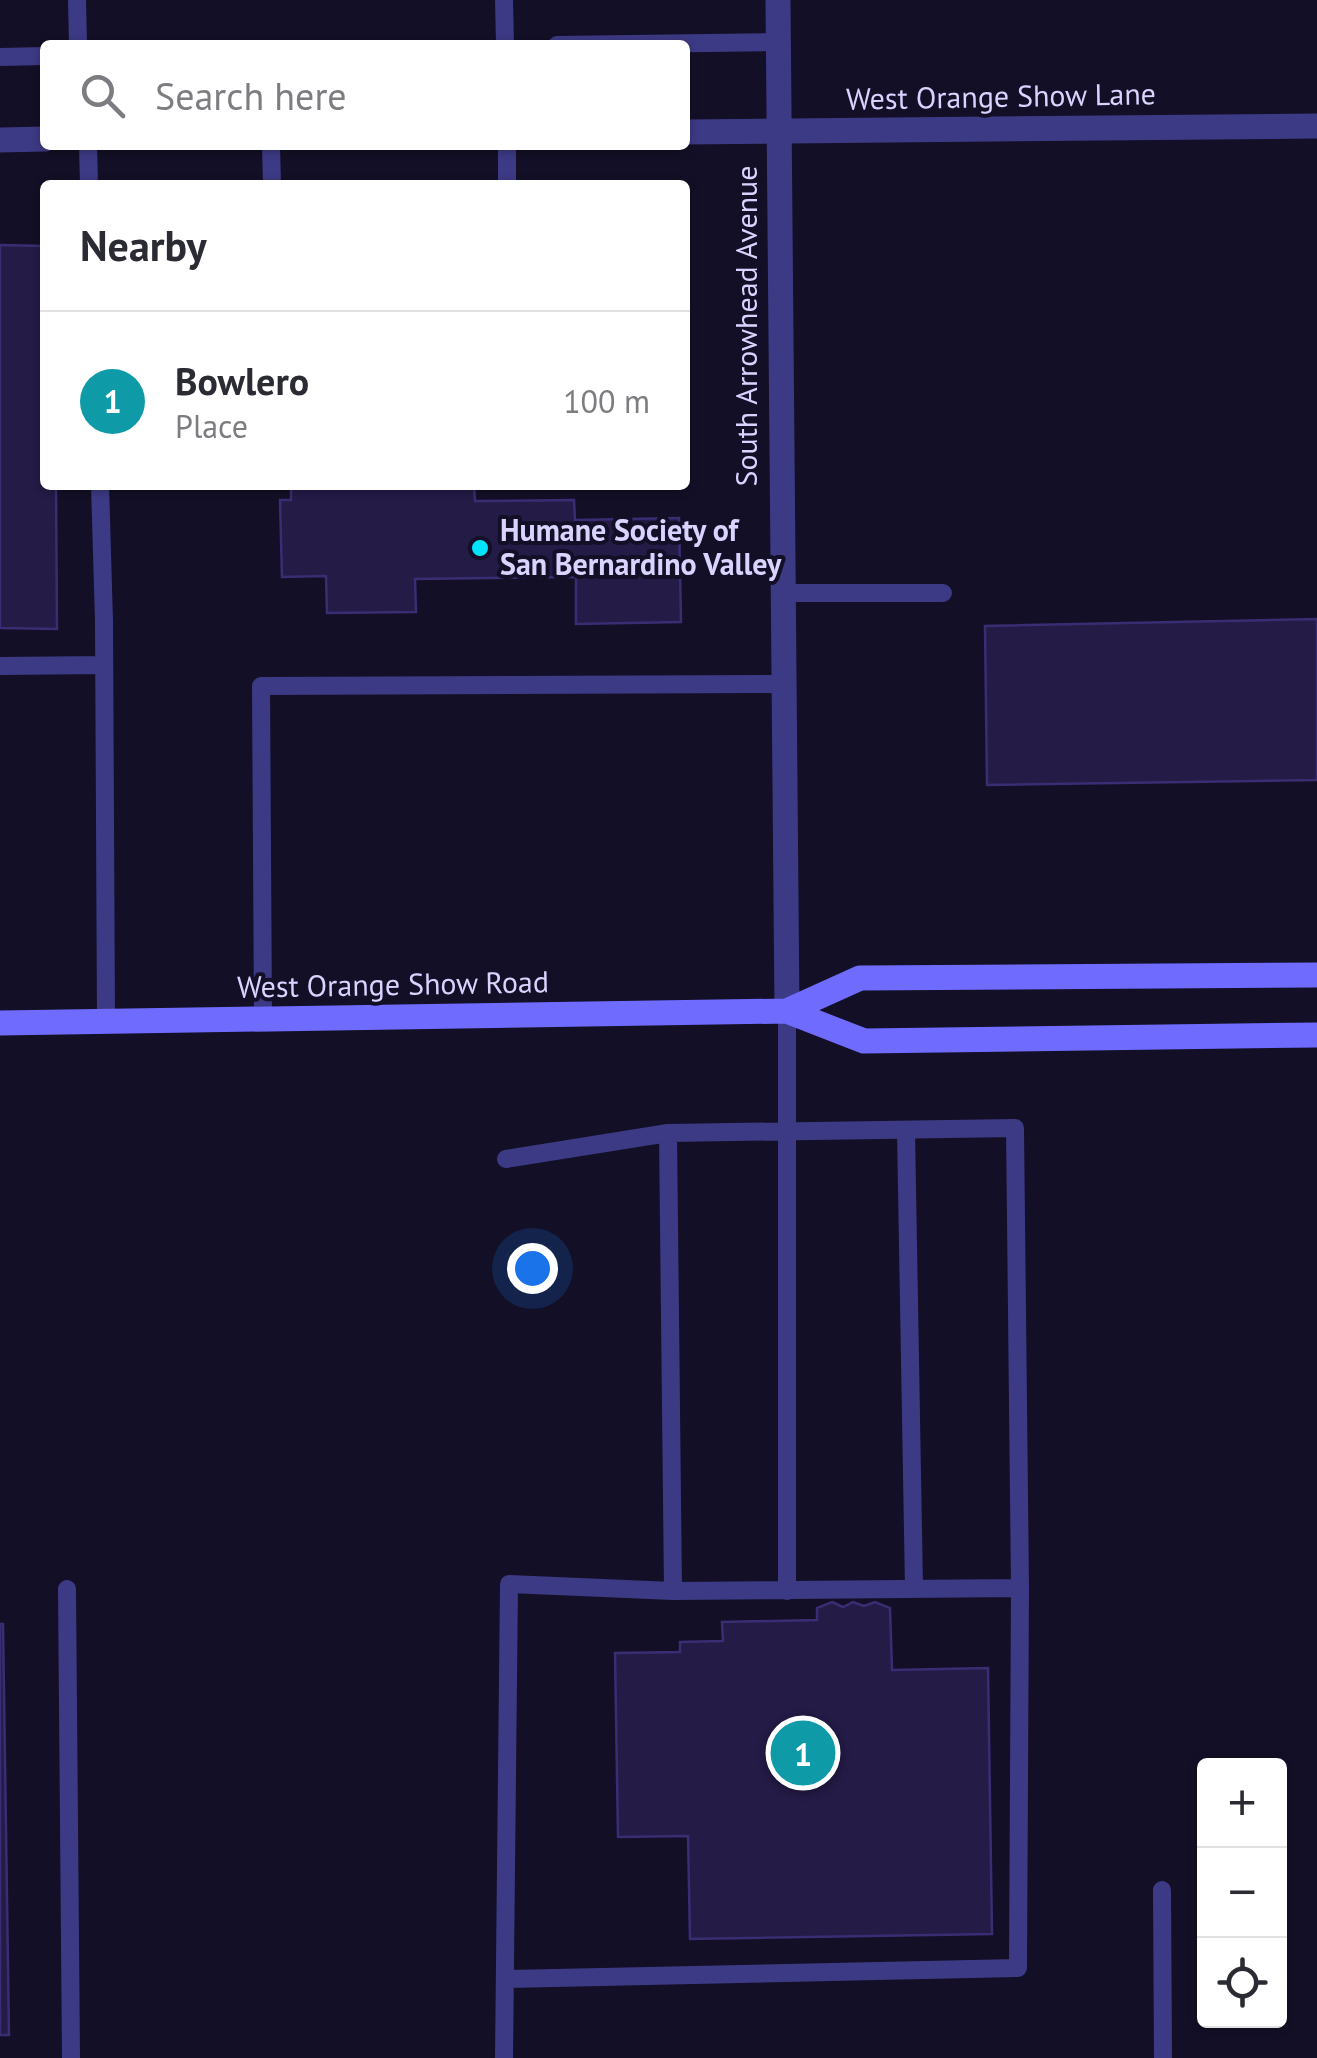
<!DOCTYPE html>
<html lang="en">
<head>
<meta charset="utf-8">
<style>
	body { margin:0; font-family:"PT Sans",sans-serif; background:#f7f7f7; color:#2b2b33 }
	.controls { position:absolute; right:30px; bottom:30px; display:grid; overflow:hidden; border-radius:10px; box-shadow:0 2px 8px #0004 }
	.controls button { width:90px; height:90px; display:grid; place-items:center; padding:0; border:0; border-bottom:2px solid #e1e1e2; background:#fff; color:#2b2b33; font:50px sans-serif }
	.you { position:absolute; left:532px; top:1268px; width:35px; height:35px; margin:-25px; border:8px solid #fff; border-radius:50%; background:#1a73e8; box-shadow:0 0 0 15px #1a73e833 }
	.badge { display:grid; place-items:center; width:65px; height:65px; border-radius:50%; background:#2563eb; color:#fff; font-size:32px; font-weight:700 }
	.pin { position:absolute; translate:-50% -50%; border:5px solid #fff; box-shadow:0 2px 10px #0006 }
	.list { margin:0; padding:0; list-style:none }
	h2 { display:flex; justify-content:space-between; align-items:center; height:130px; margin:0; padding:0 40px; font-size:42px }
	h2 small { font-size:32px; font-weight:400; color:#7c7c81 }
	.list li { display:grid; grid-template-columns:65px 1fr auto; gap:30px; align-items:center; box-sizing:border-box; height:180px; padding:0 40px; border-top:2px solid #e1e1e2 }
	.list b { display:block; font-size:38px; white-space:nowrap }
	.list p { margin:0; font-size:32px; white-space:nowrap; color:#7c7c81 }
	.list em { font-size:32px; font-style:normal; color:#7c7c81 }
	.icon { flex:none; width:55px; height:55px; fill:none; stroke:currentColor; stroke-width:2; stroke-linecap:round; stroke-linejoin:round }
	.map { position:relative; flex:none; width:1317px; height:2058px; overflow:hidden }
	.search { position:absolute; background:#fff; box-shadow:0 2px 8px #0004; left:40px; top:40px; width:650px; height:110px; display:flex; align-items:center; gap:25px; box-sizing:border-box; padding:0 35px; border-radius:10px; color:#7c7c81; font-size:38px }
	.panel { position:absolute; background:#fff; box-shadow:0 2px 8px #0004; left:40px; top:180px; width:650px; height:310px; border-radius:10px }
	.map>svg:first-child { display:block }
	.building { fill:#241b47; stroke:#3b2d73; stroke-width:2.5 }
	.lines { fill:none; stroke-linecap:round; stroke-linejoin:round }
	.service { stroke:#3d3a85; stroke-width:18 }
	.minor { stroke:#3d3a85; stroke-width:25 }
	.tertiary { stroke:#3d3a85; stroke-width:25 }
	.secondary { stroke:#6f6bff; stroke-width:25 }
	.poi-dot { fill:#00e5ff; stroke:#130f26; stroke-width:4 }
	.labels { text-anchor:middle; stroke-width:8; stroke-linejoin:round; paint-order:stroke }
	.street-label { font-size:30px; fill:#d9d4ff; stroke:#130f26 }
	.poi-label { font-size:30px; font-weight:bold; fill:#d9d4ff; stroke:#130f26; text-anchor:start }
</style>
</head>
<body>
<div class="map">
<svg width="1317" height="2058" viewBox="0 0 1317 2058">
	<rect width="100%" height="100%" fill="#130f26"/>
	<path class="building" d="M0 245 45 246V485H56L57 629 0 628Z
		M291 485H474L475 501 574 500 575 520 679 518 681 622 576 624V577L415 579 416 612 327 613 326 576 282 577 280 500H291Z
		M1317 619V780L987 785 985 626Z
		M832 1602 843 1607 853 1602 864 1606 875 1602 890 1608 892 1670 988 1668 992 1934 690 1939 688 1836 618 1837 615 1653 680 1652V1642L723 1641 722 1622 817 1620V1608Z
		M0 1624H3L9 2035H0Z"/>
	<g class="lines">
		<path class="service" d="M77 0 78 45
			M504 0 505 45
			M557 45 778 42
			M0 57 45 56
			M88 145 89 185
			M271 145 272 185
			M507 145V185
			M100 485 104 621 106 1021
			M782 593H943
			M0 666 104 665
			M787 1011V1591
			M263 1019 261 686 783 684
			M906 1131 914 1588
			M668 1133 673 1591
			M67 1589 71 2058
			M1162 1890 1163 2058
			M505 1979 1018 1968 1020 1588
			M504 2058 509 1584 673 1591 1020 1588 1015 1128 668 1133 506 1159"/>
		<path class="minor" d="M685 132 1317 126
			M0 140 45 139"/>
		<path class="tertiary" d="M778 0 787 1011"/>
		<path class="secondary" d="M787 1011 860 978 1317 975
			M0 1023 787 1011 864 1041 1317 1035"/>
	</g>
	<circle class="poi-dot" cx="480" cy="548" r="10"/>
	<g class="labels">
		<g class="street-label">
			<text transform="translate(1001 97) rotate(-1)" y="10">West Orange Show Lane</text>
			<text transform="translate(747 326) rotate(-90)" y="10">South Arrowhead Avenue</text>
			<text transform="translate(393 985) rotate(-1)" y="10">West Orange Show Road</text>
		</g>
		<g class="poi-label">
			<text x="500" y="541">Humane Society of<tspan x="500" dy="34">San Bernardino Valley</tspan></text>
		</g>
	</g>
</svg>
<div class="controls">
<button>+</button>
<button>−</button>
<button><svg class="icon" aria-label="locate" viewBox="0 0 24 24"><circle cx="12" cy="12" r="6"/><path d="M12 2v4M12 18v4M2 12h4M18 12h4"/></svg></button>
</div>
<div class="you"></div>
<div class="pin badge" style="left:803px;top:1753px;background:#0f9aa8">1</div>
<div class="search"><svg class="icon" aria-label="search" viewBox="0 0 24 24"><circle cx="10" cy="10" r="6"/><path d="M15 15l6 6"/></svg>Search here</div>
<section class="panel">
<h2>Nearby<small></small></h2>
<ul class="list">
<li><span class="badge" style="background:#0f9aa8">1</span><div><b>Bowlero</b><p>Place</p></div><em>100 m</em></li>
</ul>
</section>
</div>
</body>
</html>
